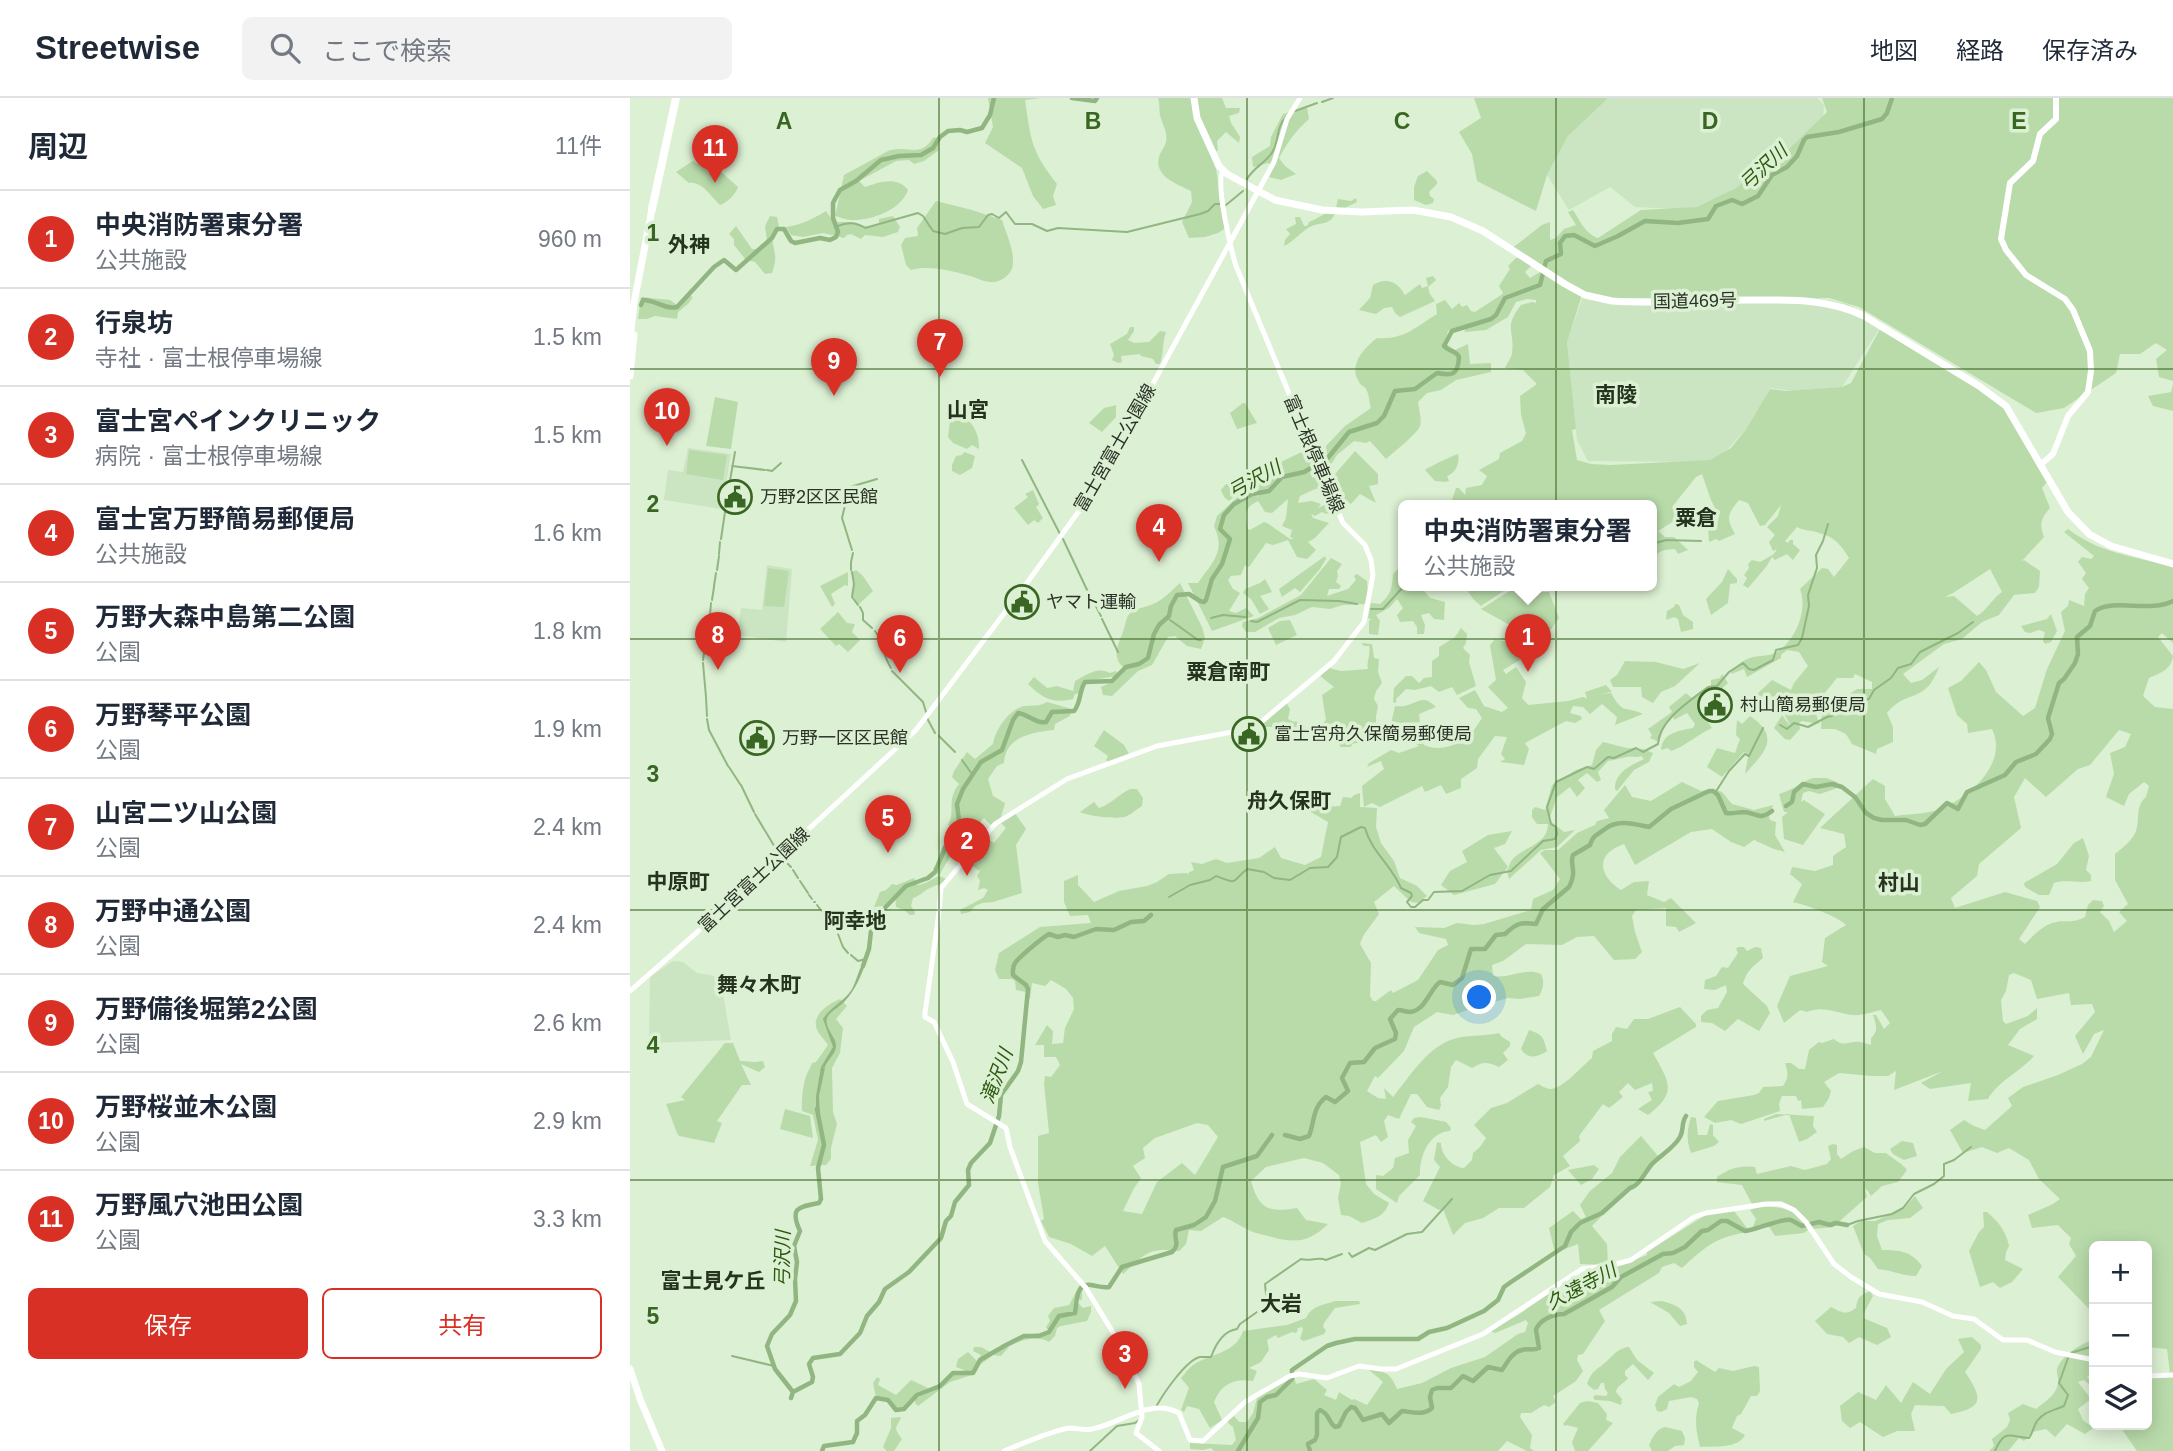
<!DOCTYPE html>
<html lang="ja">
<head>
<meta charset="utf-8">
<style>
	body { margin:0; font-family:Arial,"Noto Sans JP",sans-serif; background:#f2f2f3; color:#1f2937 }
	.controls { position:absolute; right:21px; bottom:21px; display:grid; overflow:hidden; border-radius:10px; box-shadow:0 4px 18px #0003 }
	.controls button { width:63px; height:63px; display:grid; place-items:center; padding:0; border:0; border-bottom:2px solid #e0e1e3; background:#fff; color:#1f2937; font:35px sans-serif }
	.you { position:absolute; left:850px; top:900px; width:24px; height:24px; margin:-18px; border:5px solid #fff; border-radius:50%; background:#1a73e8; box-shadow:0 0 0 10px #1a73e833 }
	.badge { display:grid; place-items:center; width:46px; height:46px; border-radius:50%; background:#d93025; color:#fff; font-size:23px; font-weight:700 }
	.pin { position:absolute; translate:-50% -58px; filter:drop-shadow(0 2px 4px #0008) }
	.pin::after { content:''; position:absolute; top:37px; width:24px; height:21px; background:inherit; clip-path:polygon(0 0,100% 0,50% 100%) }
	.popup { position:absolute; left:768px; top:402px; width:259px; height:91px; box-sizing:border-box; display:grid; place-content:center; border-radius:10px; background:#fff; filter:drop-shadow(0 2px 5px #0005); font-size:23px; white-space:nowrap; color:#747a83 }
	.popup b { font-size:26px; color:#1f2937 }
	.popup::after { content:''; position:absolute; left:50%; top:100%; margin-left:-14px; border:14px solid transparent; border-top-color:#fff }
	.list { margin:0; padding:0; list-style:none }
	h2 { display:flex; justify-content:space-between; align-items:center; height:91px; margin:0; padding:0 28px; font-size:30px }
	h2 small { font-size:23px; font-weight:400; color:#747a83 }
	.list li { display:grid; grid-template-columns:46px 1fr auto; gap:21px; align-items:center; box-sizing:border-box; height:98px; padding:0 28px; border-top:2px solid #e0e1e3 }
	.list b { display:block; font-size:26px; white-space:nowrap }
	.list p { margin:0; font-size:23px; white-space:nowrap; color:#747a83 }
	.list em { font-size:23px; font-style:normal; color:#747a83 }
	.actions { display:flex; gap:14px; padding:21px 28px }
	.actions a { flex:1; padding:16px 0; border:2px solid #d93025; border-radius:10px; text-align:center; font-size:24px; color:#d93025 }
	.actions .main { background:#d93025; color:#fff }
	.icon { flex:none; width:38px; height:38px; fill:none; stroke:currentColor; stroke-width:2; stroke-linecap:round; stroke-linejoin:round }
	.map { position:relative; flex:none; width:1543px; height:1353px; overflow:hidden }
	header { display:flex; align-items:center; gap:42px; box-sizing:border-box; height:98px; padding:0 35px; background:#fff; border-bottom:2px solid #e0e1e3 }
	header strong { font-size:33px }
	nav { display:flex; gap:38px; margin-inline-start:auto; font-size:24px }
	.search { width:490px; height:63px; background:#f2f2f3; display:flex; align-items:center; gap:18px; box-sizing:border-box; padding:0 24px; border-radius:10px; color:#747a83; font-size:26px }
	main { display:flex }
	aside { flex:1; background:#fff }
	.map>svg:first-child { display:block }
	.built { fill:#cbe4c2 }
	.green { fill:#b9dbaa; fill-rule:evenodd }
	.water { fill:#91b682 }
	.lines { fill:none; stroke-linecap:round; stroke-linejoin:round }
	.stream { stroke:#91b682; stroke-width:2 }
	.river { stroke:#91b682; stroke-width:4.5 }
	.secondary { stroke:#fff; stroke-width:5 }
	.primary { stroke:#fff; stroke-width:6 }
	.trunk { stroke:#fff; stroke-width:7 }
	.motorway { stroke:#fff; stroke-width:8 }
	.grid { fill:none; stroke:#3a6623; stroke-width:2; stroke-opacity:0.55 }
	.labels { text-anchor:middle; stroke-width:7; stroke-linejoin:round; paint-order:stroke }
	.street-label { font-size:18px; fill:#2b3328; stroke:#dcf0d3 }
	.poi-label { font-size:18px; fill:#2b3328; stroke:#dcf0d3; text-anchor:start }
	.water-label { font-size:19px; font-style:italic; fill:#2c590f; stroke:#dcf0d3 }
	.quarter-label { font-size:21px; font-weight:bold; fill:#25341e; stroke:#dcf0d3 }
	.grid-label { font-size:23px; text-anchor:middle; font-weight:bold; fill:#3a6623; stroke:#dcf0d3; stroke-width:7; stroke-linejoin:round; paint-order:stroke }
</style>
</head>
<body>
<header>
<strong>Streetwise</strong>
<div class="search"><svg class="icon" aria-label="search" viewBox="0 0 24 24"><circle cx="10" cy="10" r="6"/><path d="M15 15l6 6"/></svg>ここで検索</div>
<nav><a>地図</a><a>経路</a><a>保存済み</a></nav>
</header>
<main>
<aside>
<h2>周辺<small>11件</small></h2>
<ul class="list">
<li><span class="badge">1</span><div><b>中央消防署東分署</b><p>公共施設</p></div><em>960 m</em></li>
<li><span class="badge">2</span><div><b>行泉坊</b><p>寺社 · 富士根停車場線</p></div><em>1.5 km</em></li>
<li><span class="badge">3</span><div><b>富士宮ペインクリニック</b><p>病院 · 富士根停車場線</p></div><em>1.5 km</em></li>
<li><span class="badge">4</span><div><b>富士宮万野簡易郵便局</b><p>公共施設</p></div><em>1.6 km</em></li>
<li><span class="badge">5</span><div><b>万野大森中島第二公園</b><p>公園</p></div><em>1.8 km</em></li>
<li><span class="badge">6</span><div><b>万野琴平公園</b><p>公園</p></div><em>1.9 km</em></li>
<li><span class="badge">7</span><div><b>山宮二ツ山公園</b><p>公園</p></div><em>2.4 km</em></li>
<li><span class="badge">8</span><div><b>万野中通公園</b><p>公園</p></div><em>2.4 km</em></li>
<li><span class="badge">9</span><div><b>万野備後堀第2公園</b><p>公園</p></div><em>2.6 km</em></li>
<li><span class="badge">10</span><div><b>万野桜並木公園</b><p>公園</p></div><em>2.9 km</em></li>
<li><span class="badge">11</span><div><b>万野風穴池田公園</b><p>公園</p></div><em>3.3 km</em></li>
</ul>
<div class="actions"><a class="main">保存</a><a>共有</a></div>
</aside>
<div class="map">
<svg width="1543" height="1353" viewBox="0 0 1543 1353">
	<rect width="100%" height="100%" fill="#dcf0d3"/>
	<path class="built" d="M978 0H1187L1194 7 1193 21 1146 64 1093 98 1069 109 1047 111 1005 109 980 89 939 112 917 77 938 38 960 15Z
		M954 196 992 201 1182 199 1218 206 1253 225 1212 289 1163 293 1140 290 1125 321 1086 364 958 363 947 342 937 243Z
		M58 350 101 356 92 411 34 402 38 372 53 374Z
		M137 467 162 471 156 544 107 537 111 510 132 512Z
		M43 863 53 864 67 875 90 879 101 942 19 945 20 879Z"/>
	<path class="green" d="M358 0H410L395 2C401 43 401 53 427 86L423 98 426 107 413 111 403 98 392 70 355 45 363 29Z
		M528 0H592L596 10H610L609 15 599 18 601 25 610 39 609 45 596 34 587 43 588 52 581 58 586 71 596 130 588 135 575 139 559 140 552 124 562 104 561 93C547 86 524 79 529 59 530 54 535 49 536 44 538 34 532 26 530 17 529 10 530 6 528 0Z
		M844 0H978L938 38 917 77 906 113 847 83 842 56 829 34 851 20Z
		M1192 0H1543V283L1529 279 1526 261 1537 252 1526 245 1510 256H1490L1486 275 1434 310 1406 315 1229 209 1199 200H979C972 197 966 197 959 195 931 187 905 166 881 151L912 127 920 124V142L926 140 934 131 946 127 938 114 943 112C950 122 955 136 968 140L1011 112 1067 109 1104 91 1154 56 1197 14Z
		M677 9 679 21C666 32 657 45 649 60L655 68 666 76 651 82 639 79 644 68 638 65 623 69 622 59 640 48 641 39 653 16Z
		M308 39 309 52 294 63 284 66 279 62 266 63 229 83 235 89C250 84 267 78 278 92 271 112 241 123 221 122 216 122 210 119 205 118L214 77 258 53C277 46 290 61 303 40Z
		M63 63 82 75 88 71 108 89C106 96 97 105 90 107 81 99 72 83 59 85L46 74Z
		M797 73 807 83V86L799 94 800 98 804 101 803 105 796 107 784 102V89L788 78Z
		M726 100 727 104 705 115C701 127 692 124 682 128 671 133 665 143 654 148L655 142 660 136 656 131 666 126 665 119H670L674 128H677L679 124C689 120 696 114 706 110L708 101 721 103Z
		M306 103 342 112 372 122C376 135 384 151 383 165 383 175 372 185 361 184 354 184 347 180 340 178 321 173 300 167 281 172L276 167 271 147 275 140 288 138 287 130Z
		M196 113C204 126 207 124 220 124 234 125 232 132 249 126V121L263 118 270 129 268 134 253 139 235 137 231 141 221 136 217 137 214 140 193 135 173 139 161 137 156 129C171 127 183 121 196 113Z
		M140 118 147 119 149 128C138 140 144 144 145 157 146 163 144 169 142 175L135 176 125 164 116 162 104 147V141L99 136 106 128 122 151H128L137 143 135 128Z
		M886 160H890L902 167 895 174 900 180 910 174 952 197 937 244 946 331 942 332 947 362 961 366 980 367 1080 362 1101 350 1117 330 1140 291 1156 293 1212 289 1221 285 1250 231 1347 287 1384 319 1417 384 1412 390 1420 410C1411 420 1409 426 1414 439L1391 464 1394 462 1410 473 1409 489 1405 495 1384 497 1369 517 1352 524 1332 541 1314 546 1273 576 1281 585 1292 582 1309 569C1295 607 1277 590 1257 615L1263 629V644L1247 651 1246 656 1222 646 1216 636 1205 631H1191L1192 614 1227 591H1242V582V584L1225 576 1223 580H1207L1184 608 1189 626 1172 623 1169 625 1170 631 1160 642 1155 641 1144 630 1152 617 1161 629 1154 615 1158 601 1152 605 1137 602 1127 596 1142 582 1161 592 1164 585 1178 568 1169 554 1157 552 1151 557V560L1117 579 1114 571 1101 576V572C1107 568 1113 562 1120 560 1128 557 1139 559 1147 554 1166 542 1178 512 1170 491L1192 470 1198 471 1204 479 1219 460C1211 447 1205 439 1189 435 1181 432 1174 433 1167 429L1155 443 1158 445 1160 442H1163V446L1170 452 1163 462 1157 456 1145 462 1142 459 1136 469 1118 490 1113 487 1117 480 1114 477 1119 470 1118 466 1122 462 1130 464 1144 456 1147 451 1143 453 1139 444 1145 437 1137 429 1148 418 1151 407 1135 427 1130 428 1118 405 1109 402C1097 417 1096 419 1105 436L1089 443 1086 441 1079 444 1078 430 1087 428 1089 418 1081 402 1072 376 1066 379 1042 409 1047 421 1028 433 1035 439H1044L1058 452 1048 456 1045 451C1034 452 1027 452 1022 463V408H820L826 390H829L835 397 836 390 852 387 857 378 849 372 869 361 870 355 892 343 896 335 891 317 890 298 907 286 893 272 875 270C877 265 881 261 882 255 885 232 873 230 891 207L902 204 906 205V202L897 201 886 204 878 219 856 232 835 234 834 229 818 233 815 245 825 252 838 246 840 266 861 265V274L826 282 811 292 797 295 788 304C789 312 792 322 790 328 787 336 764 354 756 361L740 343 736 345 724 343 707 357 697 373 690 360 697 356 696 348 715 328 741 310C739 304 739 297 737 293 733 284 734 292 729 284 718 267 734 250 747 240 775 242 785 229 807 216L806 206 815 202 822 211 829 205 832 209 837 207 841 213 845 214 871 197 873 195 869 188 880 171 878 168ZM1360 471 1372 494C1362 501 1357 512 1347 518L1324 498 1315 499 1323 495Z
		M803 178 806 182 798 189 800 196 805 203 770 219 765 215 762 209 754 210 746 216 729 212 740 200 743 187C757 178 769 185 775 197L790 186 792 190 798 188 796 180Z
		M56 197 63 199 58 206 48 214 47 221 25 218 17 221H8L11 199 40 202 47 207Z
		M500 229H504V233L498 242 504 245 519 244 530 233 536 234C532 245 534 255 530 266H526L523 261 511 258 510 256 491 258 492 264 488 265 482 262 484 257 480 246 497 236Z
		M1543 286V313L1523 308 1518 298 1541 294Z
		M85 299 108 304 101 351 76 348Z
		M613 305H615L627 325 607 331 600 315Z
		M486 307V319L472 334 459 325 474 310Z
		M324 317C341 318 350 335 349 351L342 347 337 351 323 345 318 339 320 322Z
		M680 350 696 390 685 391 670 398 668 405 682 403 691 406 688 410 703 403 709 419 701 414 696 416 692 414 685 418 681 416 683 420 699 425 685 440 678 444 686 452 677 461 667 459 658 442 643 447 636 445 619 469 615 467 611 477 601 478 598 482 603 491 610 495 599 513 606 515 616 510 624 518 582 533 558 485H568C583 463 596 454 584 428L587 418 614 393 607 396 599 403 594 399 591 392 595 387 617 378 619 374 622 376 623 387 616 392 623 388 628 400 629 386 624 377ZM658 401 656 420 652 428 662 432 660 439 664 441H660L637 425 634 424 620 432 618 431C615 416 613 411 628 403L635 414 642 415Z
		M59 352 97 357 93 382 56 376Z
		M725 353 748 376V386L739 388 746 405 730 396 721 406 701 392 699 383Z
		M334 354 345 358 342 370 330 377 322 373V367L326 358 332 357Z
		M828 356C830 365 826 375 817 378L819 383 816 384 805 383 795 372C798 369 825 357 828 356Z
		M403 392 409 406 406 409 413 420 408 425 404 422 398 427 384 410 398 399 395 396Z
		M1438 431C1471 456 1504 458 1543 469V545L1532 535 1528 539 1543 558C1541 572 1530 575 1519 580L1513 598 1525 609 1543 611V1353H1507L1489 1327H1517V1277L1540 1276 1537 1251 1517 1249V1148H1464V1216L1428 1179 1446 1158 1439 1146 1441 1140 1428 1127 1402 1130 1398 1117 1423 1106 1430 1101 1409 1081 1399 1062 1379 1050 1367 1055 1352 1049 1333 1055 1320 1032 1334 1022 1344 1028 1355 1032 1382 1008 1378 1000 1393 989 1428 977 1452 966 1461 959 1474 932 1464 936 1453 956 1445 938 1465 914 1462 906 1441 907 1439 895 1407 901 1401 882 1384 875 1379 877 1376 893 1371 902 1373 923 1376 926 1398 918 1407 910V921L1390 931 1378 947 1404 958C1390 974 1368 983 1358 1001L1338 1003 1341 985 1300 991 1291 985 1313 973 1264 992 1266 973 1258 978H1241L1209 975 1194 984 1201 993 1199 1000 1193 1009 1172 1011 1171 1002 1168 1003 1166 998H1152L1149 1006 1150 1013 1111 1026 1101 1022 1085 1025 1074 1019 1088 1003 1124 997 1129 995 1133 989 1153 988C1159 979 1158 975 1155 965H1161L1169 971H1175L1179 952 1189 944 1192 945 1204 941C1213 950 1221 942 1230 944 1234 945 1238 946 1241 947V940C1249 933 1246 926 1243 917H1246L1254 931 1260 925 1251 912C1242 914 1231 918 1222 917 1207 915 1193 907 1177 914L1170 912 1154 925 1147 908 1160 878 1198 868 1192 864 1195 840 1216 827C1207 818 1176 807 1163 804L1172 786 1160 776 1162 769 1185 773 1203 767V758L1216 749 1214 736 1190 730 1243 681 1255 688V701L1265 718C1278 716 1295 716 1308 712 1338 701 1379 666 1362 631L1338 635 1337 626 1327 617 1318 590 1331 583 1349 564 1356 572 1366 594 1393 618 1405 610 1417 571 1435 533 1431 514 1438 508 1439 502 1454 508 1455 496 1459 490 1452 481 1456 475 1448 464 1452 459 1461 461 1464 458 1434 434ZM1489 632 1501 636 1495 649 1480 655 1484 676 1476 699 1494 708 1499 696 1514 684 1519 688 1516 699C1505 708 1510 721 1506 733 1503 742 1492 750 1485 756V782L1498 806 1489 814 1497 823 1484 834 1479 823 1470 814 1474 808 1472 803 1463 802 1458 807 1455 819C1444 826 1434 821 1422 825 1411 829 1403 838 1395 846L1389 841 1410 809 1407 803 1375 794 1325 810 1321 800 1347 778 1349 766 1391 730 1384 699 1395 680 1416 699 1448 671 1460 667Z
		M695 458 696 461 690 471 670 494 665 490 652 499 649 491Z
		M701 460 712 466 707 473 708 478 706 484 711 488 709 491H699L697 498 718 491 726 482 724 478 727 476 737 483 738 495 736 506 713 507 700 511 682 509 665 517 649 520 625 534H616L612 528 613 524 628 520 671 497Z
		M773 466 774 488H790L800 500 815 504 814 522 804 521 799 515 791 517 795 527 794 536H787V529L783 523 770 524 767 517 773 510 767 501 759 510 746 517 750 523 748 537 739 536V523L741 521 738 520 741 505 750 506C761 497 762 490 763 476Z
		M138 470 159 473 154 509 134 508Z
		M1098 471 1107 481V485L1100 486 1098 505 1081 517 1076 501 1092 484Z
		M226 472 233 478 243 493 228 507 222 496 225 485 222 474Z
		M218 474V488L215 487 201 496 205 506 202 509 190 488Z
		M635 481 642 494 630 498 639 511 630 516 621 501 613 495 615 491 630 485Z
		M550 485 572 529 575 540 571 551 557 548 545 538 538 539 522 567 508 573 482 598 473 597 471 589 486 582 487 578 456 583 452 595 445 596 443 601C423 606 412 600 398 586L404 579 417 590 427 588 443 593 445 583C457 577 467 568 480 575L486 573 488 578 494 570C481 559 488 547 493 534 496 527 495 518 502 514 508 510 516 509 523 506 533 502 542 492 550 485Z
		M834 488H884L878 490 851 508 844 502Z
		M903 488 910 494H919L929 520 922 530 916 534 921 545 915 547 851 511 886 489Z
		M1045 506 1049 507 1053 517 1063 524V531L1051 534 1048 521 1044 519 1036 522 1037 513 1044 509Z
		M208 514 217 525 225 526 222 534 230 542 218 554 209 546 206 548 190 531Z
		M1421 516 1427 533 1421 544 1415 546 1413 543 1415 534 1409 532 1400 535 1395 534 1391 528 1417 521Z
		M660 522 667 537 646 547 638 530 650 523Z
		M831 530 837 536 836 545 833 550 840 557 839 564 846 588 827 597 822 589 809 594 801 588 785 592 776 591 766 601V605L763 604 764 590 776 578H782L789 585 794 580 802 579V563L809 558V549L825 539Z
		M887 534 900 541 898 548 903 554 873 572 876 576 886 569 896 584 892 600 898 607 938 603 953 599 957 601 955 594 976 587 982 594 968 596 981 595C994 618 995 607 1013 616L985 627 987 619 972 606 960 616 953 609 943 608 940 615 951 618 952 621 945 625 936 623 895 645 899 651 894 667 870 664 875 661 871 656 877 639 865 638 848 661 847 670 831 681V690L816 696 811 687 795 694 792 688 750 709 742 705 734 709 732 688 754 671 751 663 737 669 739 665 761 652 769 655 789 648 773 636H764L760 630 765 608C769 608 773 609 778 607 790 603 794 597 806 609L789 616 790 624 779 626 774 631 792 638 794 647C808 653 819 649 832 643L830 629 836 625 839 636 844 632 852 620 846 611 838 610 829 600 845 592 854 608 872 614 878 610 858 589 866 582 860 547 865 541 881 545Z
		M731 545 742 546 744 560 749 561 748 574 752 585 746 593 744 601 748 608 746 618V626L743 630 744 637 737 643 722 646 721 649H710L709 643 698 641 694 624 696 622 692 597 704 589 690 578 699 570 711 573 738 571C736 564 741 557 739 548H734Z
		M995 563 1026 564 1053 571 1070 565 1045 588 1031 594 1023 605 1012 599 1011 589H983L980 582 987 577Z
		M1092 576 1098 585C1087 596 1075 601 1083 619L1078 624 1082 630C1068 636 1056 648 1041 653L1038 650 1031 652C1032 635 1048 633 1063 630L1065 626 1057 615 1044 622 1043 618 1036 624 1029 644 1020 640 1022 637 1018 631 1042 614 1039 609 1056 595 1063 601 1081 588V582L1090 580Z
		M417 604 442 611 440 618 425 626 424 632C402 634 375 639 374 665L367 668 358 681 363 698 375 705 371 719 361 727 354 720 344 731 335 730C330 746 317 762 309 778L319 782C312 786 305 787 298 791 292 794 290 798 283 800L281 808 285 814 284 817H280L274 812 266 809 265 797C259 805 253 810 244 809L250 794 256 792 262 786 267 787 284 780 287 787C294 787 302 781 309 778L303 770 306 768 312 749 324 731 318 727C326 713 316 702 329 686L322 679 324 673 337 654 345 661 363 646C365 632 380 610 395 608 404 607 409 609 417 604Z
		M656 604 660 611 658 621 664 624 666 623 671 629H632L631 627Z
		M1120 618C1151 639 1135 654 1115 676L1119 654 1118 656 1114 654 1092 679 1077 669 1087 650 1105 655 1110 641 1106 637 1107 622 1112 626Z
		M474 632 494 647 499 656 480 665 476 662 478 658 464 648Z
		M973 644 997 650 1013 651 1023 655 1019 664 1004 672 987 693 985 691C985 674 1000 668 1014 661L1011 658C1006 660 1002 658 997 659 990 660 986 662 978 663L968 674 971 682 967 684 957 675 948 682 955 690 947 699 940 689 927 699 919 722 934 734 945 732 927 749 911 752 879 781 877 773C879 770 879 766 882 762 892 749 918 747 918 726H907L902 719V712L905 709 915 712 922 687 946 672 962 667 966 652Z
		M1183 680H1196L1207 684V690L1190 696 1179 693 1173 695 1171 704 1174 702 1195 716 1173 747 1154 741 1152 719 1158 714H1154L1149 696C1161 693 1171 684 1183 680Z
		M1052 684 1071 693 1083 691 1092 694 1102 706 1124 712 1143 707 1139 718 1140 722 1146 724 1145 737 1155 754 1144 751 1124 742 1114 749 1101 744 1082 731 1061 734 1005 767 994 746C965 756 968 777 991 792L1004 784 1019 783 1017 797 1034 804 1041 800 1066 825 1049 834 1046 829 1036 828V810L1006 812 1002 818 1005 834 1012 854 1005 861 984 862 964 838 947 839 932 847 896 846 873 863 862 867 863 878C880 881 896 869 911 876 915 884 913 891 909 898L890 901 878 900 861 905 849 901 844 910 823 917 807 914 784 929 774 953 748 980 745 978 737 993 748 1000 756 1001 754 990 763 999C782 976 799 945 831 939 844 937 856 938 869 935L872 939 880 944V948L873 955 878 962 869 969C858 964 853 963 842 970L826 962 821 969 818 989 810 1000 811 1008 809 1012 797 1009 787 996H781L769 1021 758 1017 754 1023 758 1039 751 1044 746 1037 730 1044 736 1086 744 1096 759 1105C755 1118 744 1121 732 1125L719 1118 711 1117 708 1100 711 1085 709 1077 693 1065 674 1060 636 1069 621 1083C629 1111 638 1115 667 1110L676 1122 698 1126C678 1146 663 1145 638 1138 631 1136 623 1135 617 1131 608 1127 602 1122 593 1119L571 1133 559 1132 556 1146 549 1153C518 1149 515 1156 493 1176L475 1148 462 1158 441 1146 419 1139 411 1123 414 1121 408 1085V1038L419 1035 414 985 415 978 421 979 430 967 426 959H414V947H405L417 927 423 933 422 946 433 945 435 930 444 911 443 900 436 891 421 882 415 888 402 885 400 901H397L396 894 386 892 385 883 382 881H369L365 872 369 855 410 829 461 825 458 817 440 818 434 804V783L448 777V787L464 804 489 793 517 788 527 784 539 776 556 775 559 777 558 775 564 772 561 764 572 766 586 761 597 765 629 760 645 749 651 760 675 767 691 759 698 724 674 710 710 708 713 699 721 700 724 697 730 695V709L747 710 746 729 751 745 764 763 770 780 787 788 797 798 788 805 781 804 764 788 744 804 749 816 733 838 730 846 741 865 740 898 743 903H746L761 892 763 895 788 882 808 852 818 847 816 841 789 835 785 829 814 830 827 825 844 827 854 826 901 812 903 801 923 792 930 781 910 755 915 752H928L947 735 965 727 967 723 979 720 974 712 995 687 1002 699 1021 703ZM567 1025 578 1027 588 1039 565 1077 552 1065 527 1084 512 1116 493 1113 503 1092 511 1080 503 1068 515 1060 513 1050 525 1040Z
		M500 691H507L513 700 512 708C508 710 502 716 497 718 490 722 457 718 450 714L464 704 469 710C480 707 489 696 500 691Z
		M385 715 396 731 386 747 392 795 363 804 352 805 345 808 340 814 331 816 330 812 353 800 358 792 354 790 348 792 350 783 347 778 351 771 349 773 337 763 355 739 364 745 376 730 371 725Z
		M882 733 875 746 864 750 878 769 865 786 824 797 811 787 820 773 837 764 832 753 858 737Z
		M1453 740 1459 758 1456 772 1461 777V783C1448 786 1436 781 1424 785L1419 797H1409L1395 789 1394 785 1427 766 1444 745Z
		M1108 849H1114L1117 853 1125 849 1131 850 1133 860C1123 868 1116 874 1113 886L1137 908 1140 915 1129 933 1108 921 1095 933 1082 925 1071 924V918L1077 912 1088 910 1097 894 1096 887 1085 892 1074 891 1075 882 1086 878 1092 869 1098 870 1108 855 1106 851Z
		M210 901 217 908 206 921 213 930 210 955 202 970 203 1014 207 1026 201 1050V1061L196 1067 180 1068 188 1042 183 1017 172 1013C171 1007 173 987 175 982 176 976 180 971 182 965L186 964 198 947C195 942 190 938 187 932 181 917 198 906 210 901Z
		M1050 909 1066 926V929L1023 955C1038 983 1049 994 1018 1017L1008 1011 1022 1002 1018 994 1023 993 1022 985 1005 992 998 985 989 994 993 999 979 1010 973 1006 949 1038 950 1043 933 1058 940 1068 924 1077 920 1089 894 1110H869L853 1120 835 1125 823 1137 813 1111 809 1112 793 1103 810 1069 804 1062 807 1044 811 1045C811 1058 823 1069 834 1070L842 1062 843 1055 850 1049 856 1040 844 1027 861 1010 877 1005 908 986C912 988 915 990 919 991 931 993 952 968 962 960L963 953 982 943V936L986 929 997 931 1004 921H1018Z
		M899 932C913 937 913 938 917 953 908 959 898 962 891 951Z
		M95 945H103L110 963 125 964 133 963 135 969 129 974 111 966 121 987H112L87 1023 92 1025 84 1045 49 1038 47 1035 36 1006 55 1002 51 999Z
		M155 1011 180 1018 183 1040 150 1031Z
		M1146 1016 1184 1018 1183 1028 1187 1034 1177 1041 1169 1044 1159 1016 1134 1023V1021Z
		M791 1019 816 1024 821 1030 820 1033C799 1034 789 1059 790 1077L769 1098 767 1105 746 1091V1077L753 1078 763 1070 765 1060 779 1055 778 1042 786 1028 781 1024 784 1020Z
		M1061 1019 1066 1020 1068 1037H1077L1080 1026 1083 1027V1037L1089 1044 1084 1048 1061 1055C1056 1042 1057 1032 1061 1019Z
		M1011 1038 1028 1058 1039 1049 962 1128 977 1146 978 1167 950 1166 948 1146 925 1155 919 1130 943 1113 951 1121 956 1119 950 1107 960 1093 982 1075 990 1059Z
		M1272 1043 1283 1045 1287 1058 1274 1062 1263 1056 1260 1051Z
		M1203 1046 1207 1047V1056L1211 1061 1223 1053 1234 1049 1245 1055H1256C1262 1060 1273 1066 1277 1072L1268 1084 1252 1088 1241 1098 1238 1093 1235 1091 1237 1099 1203 1129 1183 1131C1165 1107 1151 1101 1122 1106L1112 1087 1087 1084V1079C1100 1070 1110 1067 1125 1069L1127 1076 1161 1068 1175 1072 1197 1066 1201 1061 1198 1048Z
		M964 1067 969 1071 962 1081 951 1087 938 1072Z
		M1285 1098 1293 1110 1280 1120 1258 1122 1248 1126 1247 1138 1252 1152C1270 1152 1281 1153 1292 1168L1286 1178C1272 1178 1261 1172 1248 1171L1240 1160 1234 1156 1223 1128 1231 1123H1245L1274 1110Z
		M1133 1108C1157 1110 1165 1111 1178 1132L1174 1135 1145 1138 1138 1127 1126 1133 1123 1129 1126 1121 1120 1112Z
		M1104 1113 1120 1134C1087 1138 1076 1148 1052 1170L1044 1165 1032 1169 1029 1175 969 1212 975 1223 953 1256 948 1257 947 1262 953 1273 946 1283 923 1298 926 1304 919 1309 914 1307 901 1315H891L890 1319 902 1337 900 1350 904 1353H897L877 1343 868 1353H584L581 1350 573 1352 560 1351V1345L602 1347 606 1342 603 1329 598 1325V1322L604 1318 609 1324H617L623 1315 627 1300 664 1278 666 1286 684 1281 697 1292 694 1297 706 1302 709 1294 722 1302 724 1301 737 1307 753 1284 738 1271C756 1274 760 1274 767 1291L792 1285 821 1270 855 1259 888 1236 895 1234 898 1225 896 1222 865 1235 860 1233 888 1217 927 1190 936 1199C953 1192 977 1185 984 1169L1017 1157V1154L1077 1116Z
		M1353 1114H1357C1368 1123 1376 1133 1379 1148L1376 1154 1375 1162 1393 1171 1382 1184 1370 1190 1363 1184 1350 1189 1339 1153 1349 1134 1354 1129Z
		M451 1185 455 1188 452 1193V1202L448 1201 447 1204 453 1210 461 1208V1214L457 1223 431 1228 427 1230 425 1238 419 1244C407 1236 391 1242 380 1248L378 1246 379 1249 371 1258 363 1257 350 1267 345 1276 320 1284 288 1308 285 1305V1301L313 1287 322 1277H330L334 1272 326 1269 328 1261 338 1254 347 1263 351 1257 343 1253 344 1249H351L360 1254C372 1250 380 1241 390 1238 399 1235 409 1237 418 1232L416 1229 420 1223 418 1218 424 1210 439 1207Z
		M1240 1193 1243 1198 1235 1213 1233 1220 1257 1230 1261 1239 1247 1247 1229 1239 1219 1245 1213 1239 1197 1236 1185 1223 1201 1209C1211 1214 1216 1218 1226 1210 1227 1200 1230 1197 1240 1193Z
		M705 1203H729L730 1206 705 1210 694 1225 693 1229 696 1232 694 1236 674 1243 670 1241 673 1231 672 1229 668 1230 667 1234 665 1235 662 1234 648 1240 646 1237 637 1242 639 1252 631 1264 619 1270 627 1273 623 1283C604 1280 591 1286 584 1304L592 1322 580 1330 569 1311 557 1308 554 1314 551 1312 559 1290 551 1280C556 1274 561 1267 568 1264 585 1255 606 1254 613 1233L657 1227 676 1220C683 1207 691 1208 705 1203Z
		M1032 1203C1046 1207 1056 1210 1057 1226L1050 1228 1039 1215 1020 1204Z
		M1342 1239 1351 1247V1251L1335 1274C1352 1299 1355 1310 1321 1316L1314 1308 1285 1307 1281 1316 1285 1333H1267L1253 1339 1230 1324 1220 1330 1212 1323 1210 1308 1228 1294 1246 1302 1256 1287 1271 1305 1283 1284 1300 1296 1316 1271 1334 1254 1328 1241Z
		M1464 1241V1252L1459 1257 1464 1272 1457 1279 1464 1286V1291L1454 1282 1448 1284 1461 1301 1448 1311 1453 1322 1462 1329V1331L1455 1336 1437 1326 1425 1339 1416 1331 1402 1334 1394 1343 1389 1340 1378 1353H1359L1364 1348 1362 1341 1377 1329 1380 1322 1378 1315 1393 1306 1406 1311C1415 1304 1427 1296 1428 1285 1429 1279 1425 1274 1428 1268 1436 1254 1450 1247 1464 1241Z
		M997 1249H999L1007 1262 1024 1275 1018 1282 1003 1266 995 1273V1277L998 1280C994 1286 987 1287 986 1294L992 1301 991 1307 980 1303 965 1302 963 1300 965 1297 976 1298 978 1295 975 1291 974 1285H971L968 1291 964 1292 957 1286C961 1273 968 1271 977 1263 986 1255 985 1253 997 1249Z
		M1066 1262 1085 1274 1089 1270 1103 1273 1124 1268 1129 1269 1130 1293 1127 1298H1121L1111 1316 1107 1318 1102 1330 1115 1337C1108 1351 1084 1348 1070 1349 1066 1331 1064 1322 1069 1305L1067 1301 1061 1299 1039 1303 1037 1311 1031 1314 1027 1313 1025 1307 1028 1299 1044 1286 1049 1289 1061 1283 1068 1274 1064 1269V1264Z
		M247 1279 250 1281 248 1287 266 1297 281 1282 298 1290C286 1296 280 1309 267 1312L258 1301 246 1299 243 1285Z
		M957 1303 968 1305 977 1316 976 1322 983 1325 958 1353H945L942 1344 948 1330 937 1327 935 1328 933 1326 950 1305Z
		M271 1319C267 1331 262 1327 272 1341L264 1353H257L253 1349 261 1330V1320Z
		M1035 1329 1052 1333 1055 1340 1054 1347 1045 1348 1038 1353H1022L1019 1347C1023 1339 1026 1331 1035 1329Z"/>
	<path class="water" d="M234 864H236C231 878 226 891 215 903 211 908 202 912 198 918 192 929 207 938 206 949 205 957 197 962 195 969H192L195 970 189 998 190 1017 186 1016V998L191 969 203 949 193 921C200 909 214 904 222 891 227 882 228 872 234 864Z"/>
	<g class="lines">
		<path class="stream" d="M692 4 703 0
			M665 13 687 5
			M617 81C625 68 634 66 641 56 650 45 645 30 656 19
			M596 107 613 93
			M208 128C217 124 226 124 235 130L288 115 293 118 303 133 315 136 332 130 349 129 358 117 362 116 369 120 376 114 385 126H402L417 133 428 130 497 134 570 116 578 113 585 106H590
			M392 362 430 436
			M102 368 135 372
			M137 372 142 373 151 365
			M219 393 220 389 247 381
			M218 395 212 420 222 452
			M95 411 105 354
			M91 441 95 414
			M433 441 458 494
			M1022 446 1036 442 1071 443
			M89 456 90 444
			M87 472 89 458
			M221 472V464L223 455
			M222 474 224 486 222 499 228 507
			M84 488 86 475
			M460 497 471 518
			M82 502 84 489
			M230 509 233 515V522L242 530
			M741 511H753L774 488
			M80 517 81 505
			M581 520 593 517 615 519
			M472 521 488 554
			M540 522 568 542H571
			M621 523 627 524 670 502 709 503 727 506
			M245 533C253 543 252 556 261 570
			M77 534 79 518
			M73 562 77 535
			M73 565 76 599
			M495 568 496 569
			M262 573 293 604 296 614
			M76 600 77 618
			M297 620 305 635
			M77 621 79 632 98 668
			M1150 627 1157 631 1164 625 1178 629 1197 619 1202 618 1220 605 1239 601 1244 592 1261 580 1268 570 1281 566 1290 554 1328 535 1343 524
			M309 638 325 654
			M332 662 342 676
			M99 669 110 686
			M111 687 124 714
			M1085 695 1099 673 1115 656 1119 658 1133 630
			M125 716 149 756
			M152 760 161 769
			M163 772 168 780
			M170 783 178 795
			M179 797 182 801
			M539 799 560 787 580 782 586 778C609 787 601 784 617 771L634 774 644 780 660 782 680 770 698 769 707 759 711 739 731 729 735 730C741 753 762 768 771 790L781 795 782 798 777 804 781 809H785L793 802H798L804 794 832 793 860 777 881 773 913 743 925 741 927 736 926 729 921 726 917 709 926 684 957 669 964 671 978 659 984 660 1006 650 1013 654 1028 646C1029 622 1060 603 1078 589L1087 588 1099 574 1113 565 1119 571 1124 572 1143 562 1146 552 1168 547 1172 540 1179 508 1178 497 1187 470 1186 457 1193 443 1198 426
			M184 804H185
			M187 807 190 811
			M192 813 202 824 207 833
			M208 836 213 849 218 855
			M221 857 228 863 236 861
			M1217 1127 1228 1123 1262 1116 1273 1110 1284 1096 1304 1086 1314 1078V1066L1324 1062 1341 1049
			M719 1155 722 1159 739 1150 745 1152 777 1136 792 1134 822 1101
			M1441 1255 1460 1249 1463 1243
			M102 1258 144 1268
			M526 1309C533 1296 556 1262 570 1259 572 1259 579 1259 581 1259 585 1248 592 1233 607 1231L610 1226 637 1207 635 1186 671 1161C680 1164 688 1158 696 1162L712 1156
			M460 1353 487 1328 505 1325 509 1322
			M1365 1353C1375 1330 1380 1339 1399 1340 1403 1335 1403 1329 1407 1323 1415 1313 1423 1313 1434 1308L1438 1297 1429 1285 1438 1260"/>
		<path class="river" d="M442 0 465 3 467 0
			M11 207 13 202C25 202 36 212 47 209L84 169 94 162 106 172 142 140 147 131H154L161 143 165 145 190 140 200 142 206 139 208 134 203 120V105L205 101 210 92 226 83 251 62 269 58 291 57 303 50 310 39 318 33 330 32 337 34 352 30 360 17 364 0
			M1156 708 1162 704 1164 694 1173 686 1186 689 1202 686 1212 689 1225 699 1236 715 1244 720 1252 722H1276L1290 727 1295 726 1317 705 1328 711 1337 694 1375 677 1386 664 1406 656 1420 641 1422 636 1418 620 1429 585 1434 581 1445 565 1448 556 1447 539 1460 528 1465 513C1484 500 1520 515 1543 503
			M233 868 239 851 241 833 246 819 276 788 298 780 305 774 315 750 328 734 329 723 327 706 333 691 351 664 372 652 383 622 388 615C398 616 406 626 416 624L422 614 444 613C451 605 449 593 455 584L482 583 496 569 509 566 518 560 524 536 529 527 539 518 541 508 547 497 559 496 570 503 574 504 576 502 582 481 592 466 600 441 590 431 594 417 604 406 622 396 639 393 652 379 674 374 697 361 719 334 747 325 754 318 765 293 785 291 807 275C823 278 828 277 829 259 826 252 819 254 814 248L822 233 861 221 866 217 875 200 910 187 916 163 931 156 930 145 935 138 944 137 965 148 988 138 1015 123 1048 125 1078 121 1086 108 1102 102 1112 106 1128 98 1142 77 1157 69 1167 58 1174 42 1177 39 1209 34 1252 21 1257 15 1262 0
			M655 1037 670 1041 679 1038C685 1023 682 1010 696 999L705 1004 718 993 712 980 720 965 734 964 745 950 765 941 766 935 760 921 768 912C772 912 776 914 780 914 796 912 799 892 810 884L823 887 832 880 841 851H855L866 837 875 836C887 825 890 824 906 826L913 811 939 789C948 772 939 767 943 757L960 747C963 737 967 737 975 731 988 721 1004 726 1019 729L1041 711 1079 693H1083L1088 697 1096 715C1103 716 1108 714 1114 714 1127 715 1129 723 1142 713
			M163 1294 182 1284 183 1279 179 1266 183 1260 210 1256 230 1235 237 1218 249 1204 255 1191 279 1174 311 1140 316 1123 321 1118 325 1104 339 1087 338 1072 341 1065 360 1045 369 1018 371 997 388 973 391 964 398 891 396 887 383 877C383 871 382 870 385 865 389 859 412 840 419 836L428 839 435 837 444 839 466 831 484 832 501 824 514 823 521 817
			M161 1300 163 1294 145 1271 137 1248 142 1236 160 1217 166 1203 165 1181 167 1164 164 1148 170 1133C159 1109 169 1109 189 1105L191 1101 188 1070 194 1047 187 1011
			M192 1353 194 1348 223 1344 227 1335V1323L235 1317 246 1300 258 1302 266 1312 274 1311 287 1297 310 1288 323 1275H343L350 1262 376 1247 394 1238H409L419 1234 429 1218 445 1215C447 1205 445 1185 461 1187 468 1188 472 1190 479 1189L492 1169 542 1154C551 1146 543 1141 546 1132L564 1127 576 1119 585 1103 593 1069 627 1058 642 1037
			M608 1353 628 1320 630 1304 637 1299 646 1297 662 1281V1272L697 1248 706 1245 725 1241H788L799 1234 817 1230 854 1213 868 1202 874 1189 881 1184 935 1148 941 1134 950 1125 972 1115 1000 1090C1010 1087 1015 1074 1022 1066 1031 1057 1044 1050 1050 1039 1054 1032 1051 1025 1056 1018
			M680 1353 678 1346 685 1342 687 1337V1315L690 1312C700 1316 698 1324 705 1329L709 1328 716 1314 721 1309 725 1310 733 1322 752 1316 759 1325 772 1313C783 1314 793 1318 802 1310L800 1299 802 1292 807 1290H821L833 1278 843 1283 858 1269 872 1272C877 1265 882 1254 892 1252 899 1250 902 1253 909 1250L906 1232C909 1222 923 1216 934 1216L982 1189 991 1179 1033 1156 1043 1155 1055 1149 1072 1133 1078 1132 1091 1123H1097L1115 1133C1126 1132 1151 1120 1161 1122 1165 1124 1168 1126 1172 1128L1189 1124 1200 1127 1206 1125 1217 1127"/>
		<path class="secondary" d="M0 893 64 837 286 632 394 489 467 388 644 64 657 21 670 0
			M1517 1278 1543 1277
			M374 1353C389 1347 426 1331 440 1330 448 1330 454 1333 462 1331 490 1326 520 1299 549 1315L560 1342 573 1343 615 1304 660 1278 669 1276 697 1280 729 1268 751 1271H766L853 1236 952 1171 983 1167 1001 1162 1064 1119 1076 1115 1136 1106H1151L1164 1112 1176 1124 1204 1166 1221 1179 1249 1196 1292 1204 1323 1218 1344 1221 1373 1242H1397L1425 1254 1464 1262
			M529 1353 506 1335 512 1319 509 1286 491 1248 456 1190 415 1143 380 1049 376 1030 337 1006 323 964 304 924 295 919V915L309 814 311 790 365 726 437 681 527 648 624 630 704 563 734 524 743 477 741 462 735 447 713 425 606 168C601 151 585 86 593 72"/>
		<path class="primary" d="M1410 367 1423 356 1438 318 1458 294 1461 273 1460 253 1443 212 1435 201 1396 177 1376 152 1371 141 1380 85 1403 63 1410 36 1426 21V0"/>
		<path class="trunk" d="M564 0 567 20 589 68 597 76 645 102 692 112 731 114 783 112 821 119 853 133 935 186 955 197 982 203C1026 206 1072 202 1117 202 1158 202 1197 200 1234 218L1349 288 1376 308 1438 414 1459 436 1481 448 1543 466
			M0 241 4 205 22 111
			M0 278 4 237
			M0 1271 10 1301 32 1353"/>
		<path class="motorway" d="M22 111 46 0"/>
	</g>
	<path class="grid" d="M309 0V1353M617 0V1353M926 0V1353M1234 0V1353M0 271H1543M0 541H1543M0 812H1543M0 1082H1543"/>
	<defs>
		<g id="civic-ring" transform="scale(1.75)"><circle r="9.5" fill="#dcf0d3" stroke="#3a6623" stroke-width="1.5"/><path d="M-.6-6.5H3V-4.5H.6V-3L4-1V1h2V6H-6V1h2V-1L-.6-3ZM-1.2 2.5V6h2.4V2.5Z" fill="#3a6623"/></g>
	</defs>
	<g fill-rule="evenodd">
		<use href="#civic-ring" x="105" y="399"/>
		<use href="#civic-ring" x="392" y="504"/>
		<use href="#civic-ring" x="1085" y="607"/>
		<use href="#civic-ring" x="619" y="636"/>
		<use href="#civic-ring" x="127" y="640"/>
	</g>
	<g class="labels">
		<g class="street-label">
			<text transform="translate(1065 203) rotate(-1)" y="6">国道469号</text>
			<text transform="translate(485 350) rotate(-60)" y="6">富士宮富士公園線</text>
			<text transform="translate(684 356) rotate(67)" y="6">富士根停車場線</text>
			<text transform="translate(124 782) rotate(-43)" y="6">富士宮富士公園線</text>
		</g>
		<g class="poi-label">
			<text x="130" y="405">万野2区区民館</text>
			<text x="416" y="510">ヤマト運輸</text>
			<text x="1110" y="613">村山簡易郵便局</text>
			<text x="644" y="642">富士宮舟久保簡易郵便局</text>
			<text x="152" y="646">万野一区区民館</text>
		</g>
		<g class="water-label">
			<text transform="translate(1133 69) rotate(-43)" y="7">弓沢川</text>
			<text transform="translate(624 381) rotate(-29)" y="7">弓沢川</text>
			<text transform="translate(366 978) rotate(-69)" y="7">滝沢川</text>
			<text transform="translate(152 1161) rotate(-89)" y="7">弓沢川</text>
			<text transform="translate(951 1188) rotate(-28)" y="7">久遠寺川</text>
		</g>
		<g class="quarter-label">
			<text x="59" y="154">外神</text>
			<text x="986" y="304">南陵</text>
			<text x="338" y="319">山宮</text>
			<text x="1066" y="427">粟倉</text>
			<text x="598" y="581">粟倉南町</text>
			<text x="659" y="710">舟久保町</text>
			<text x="48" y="791">中原町</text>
			<text x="1269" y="792">村山</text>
			<text x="225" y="830">阿幸地</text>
			<text x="129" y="894">舞々木町</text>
			<text x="83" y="1190">富士見ケ丘</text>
			<text x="651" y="1213">大岩</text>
		</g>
	</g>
	<g class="grid-label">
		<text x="154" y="31">A</text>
		<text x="463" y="31">B</text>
		<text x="772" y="31">C</text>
		<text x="1080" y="31">D</text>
		<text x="1389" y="31">E</text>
		<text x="23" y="143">1</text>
		<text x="23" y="414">2</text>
		<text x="23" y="684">3</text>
		<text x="23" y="955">4</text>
		<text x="23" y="1226">5</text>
	</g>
</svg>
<div class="controls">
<button>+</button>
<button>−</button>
<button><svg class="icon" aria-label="layers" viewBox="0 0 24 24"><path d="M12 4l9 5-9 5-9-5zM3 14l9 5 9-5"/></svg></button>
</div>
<div class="you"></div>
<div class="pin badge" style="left:898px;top:574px">1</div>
<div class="popup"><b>中央消防署東分署</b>公共施設</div>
<div class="pin badge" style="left:337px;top:778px">2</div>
<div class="pin badge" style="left:495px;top:1291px">3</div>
<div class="pin badge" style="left:529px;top:464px">4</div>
<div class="pin badge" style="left:258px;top:755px">5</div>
<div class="pin badge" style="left:270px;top:575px">6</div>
<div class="pin badge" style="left:310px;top:279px">7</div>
<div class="pin badge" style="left:88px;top:572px">8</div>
<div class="pin badge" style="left:204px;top:298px">9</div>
<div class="pin badge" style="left:37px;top:348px">10</div>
<div class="pin badge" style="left:85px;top:85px">11</div>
</div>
</main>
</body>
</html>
